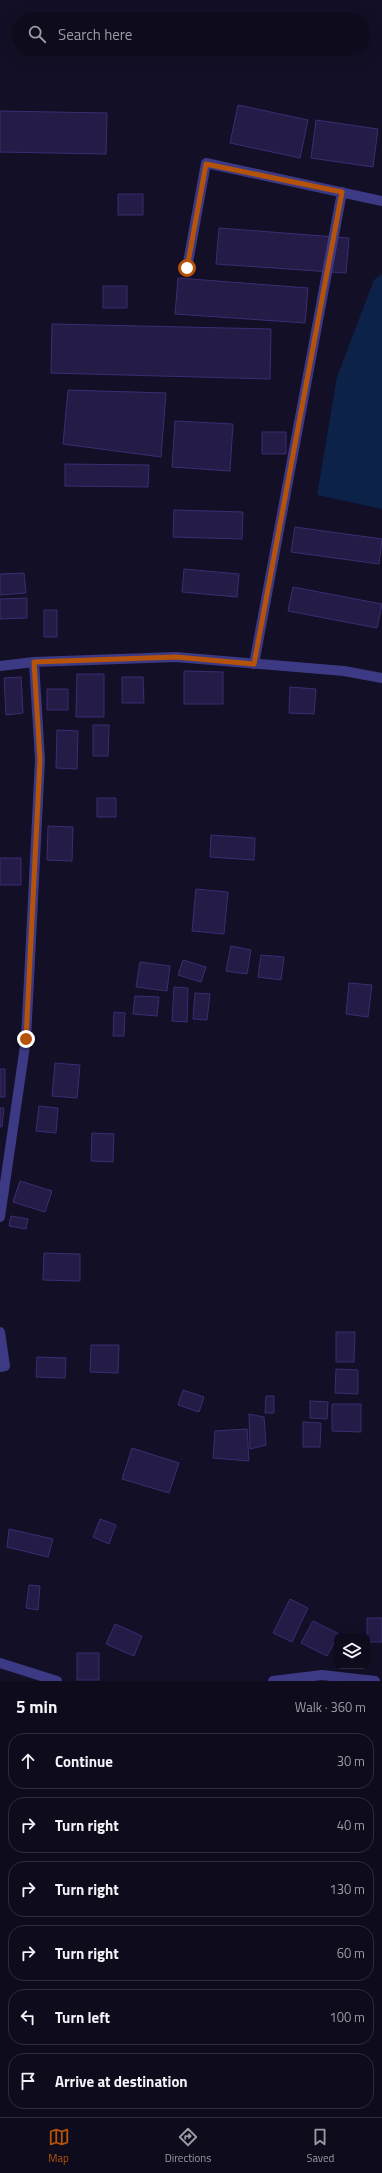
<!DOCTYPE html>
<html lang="en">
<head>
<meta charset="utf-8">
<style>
	body { margin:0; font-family:"Titillium Web",sans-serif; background:#171425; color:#f1f3f6 }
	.controls { position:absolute; right:12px; bottom:12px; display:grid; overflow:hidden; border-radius:8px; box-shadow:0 4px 16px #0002 }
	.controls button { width:36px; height:36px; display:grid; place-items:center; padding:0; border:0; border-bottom:1px solid #2e2b3b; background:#0e0b1c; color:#f1f3f6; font:20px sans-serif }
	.stop { position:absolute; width:12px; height:12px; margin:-9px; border:3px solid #b45309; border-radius:50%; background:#fff }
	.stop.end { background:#b45309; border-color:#fff; box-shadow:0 1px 4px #0008 }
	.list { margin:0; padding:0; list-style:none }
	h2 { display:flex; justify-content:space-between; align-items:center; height:52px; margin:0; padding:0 16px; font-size:17px }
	h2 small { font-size:13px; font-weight:400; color:#9b9ba3 }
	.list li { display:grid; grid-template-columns:26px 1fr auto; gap:12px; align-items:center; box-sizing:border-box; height:56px; margin:0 8px 8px; padding:0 8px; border:1px solid #2e2b3b; border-radius:16px }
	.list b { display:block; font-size:15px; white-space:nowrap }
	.list em { font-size:13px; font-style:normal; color:#9b9ba3 }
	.icon { flex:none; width:22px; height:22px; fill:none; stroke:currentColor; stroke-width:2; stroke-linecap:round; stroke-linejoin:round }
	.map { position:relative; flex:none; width:382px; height:1681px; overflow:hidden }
	.search { position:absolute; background:#0e0b1c; box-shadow:0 4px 16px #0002; left:12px; right:12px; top:12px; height:44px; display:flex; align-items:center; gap:10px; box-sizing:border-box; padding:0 14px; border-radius:22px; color:#9b9ba3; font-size:15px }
	.sheet { height:436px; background:#0e0b1c }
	nav { display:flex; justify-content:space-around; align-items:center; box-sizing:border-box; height:56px; border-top:1px solid #2e2b3b; background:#0e0b1c; font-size:11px; color:#9b9ba3 }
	nav a { display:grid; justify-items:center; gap:2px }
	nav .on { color:#b45309 }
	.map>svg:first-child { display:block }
	.water { fill:#0c2248 }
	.building { fill:#241b47; stroke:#3b2d73 }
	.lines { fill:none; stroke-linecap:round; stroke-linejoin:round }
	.minor { stroke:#3d3a85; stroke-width:10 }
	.route { stroke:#b45309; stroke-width:5 }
</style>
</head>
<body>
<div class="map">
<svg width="382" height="1681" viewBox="0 0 382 1681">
	<rect width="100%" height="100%" fill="#130f26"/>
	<path class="water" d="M382 274V509L317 495 337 377 374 280Z"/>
	<path class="building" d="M238 105 308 120 300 158 230 143Z
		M0 111 107 113 106 154 0 152Z
		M316 120 378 129 373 167 311 158Z
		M118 194H143V215H118Z
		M219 228 349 238 346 273 216 264Z
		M178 278 308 288 305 323 175 314Z
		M103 286H127V308H103Z
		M52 324 271 329 270 379 51 373Z
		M68 390 166 393 161 457 63 444Z
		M175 421 233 424 230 471 172 467Z
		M262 432H286V454H262Z
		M65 464 149 465 148 487 65 486Z
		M174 510 243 512 242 539 173 537Z
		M295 527 382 539 379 564 291 552Z
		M184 569 239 574 237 597 182 592Z
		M24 573 26 593 0 595V574Z
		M293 587 382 604 377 628 288 611Z
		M27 598V618L0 619V599Z
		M44 610H57V637H44Z
		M184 671 223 672V704H184Z
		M77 674H104V717H76Z
		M21 677 23 713 6 715 4 678Z
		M122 677H143L144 703H122Z
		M290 687 316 689 314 714 289 713Z
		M47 689H68V710H47Z
		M93 725H109L108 756H93Z
		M57 730 78 731 77 769 56 768Z
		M97 798H116V817H97Z
		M48 826 73 827 72 861 47 860Z
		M211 835 255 838 254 860 210 857Z
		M0 858H21V885H0Z
		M196 889 228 892 224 934 192 931Z
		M231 946 251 950 247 974 226 971Z
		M261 955 284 957 281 980 258 977Z
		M183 960 206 967 201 982 178 975Z
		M140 962 170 966 167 991 136 987Z
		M349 983 372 985 368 1017 346 1014Z
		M174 987 188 988 187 1022 172 1021Z
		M195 993 210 994 207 1020 193 1019Z
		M135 996 159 997 157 1016 133 1014Z
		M114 1012 125 1013 124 1036H113Z
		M55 1063 80 1065 77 1098 52 1096Z
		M0 1069H5V1097H0Z
		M39 1106 58 1108 56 1133 36 1131Z
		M0 1108H4L2 1127H0Z
		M92 1133 114 1134 113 1162 91 1161Z
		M20 1181 52 1191 45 1212 13 1202Z
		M11 1216 28 1219 26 1229 9 1226Z
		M44 1253 80 1254V1281L43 1280Z
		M336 1332H355L354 1362H336Z
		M91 1345H119L118 1373 90 1372Z
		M37 1357 66 1358 65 1378 36 1377Z
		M336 1369 358 1370V1394L335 1393Z
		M183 1390 204 1397 199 1412 178 1405Z
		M266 1396H274V1413H265Z
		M310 1401 328 1402 327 1419 310 1418Z
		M332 1404H361V1432L332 1431Z
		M249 1414 264 1417 266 1445 250 1449Z
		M303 1422 321 1423 320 1447H303Z
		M247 1429 249 1461 213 1458 215 1431Z
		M132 1448 179 1463 169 1493 122 1479Z
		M100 1519 116 1525 109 1544 93 1537Z
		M9 1529 53 1539 48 1557 7 1547Z
		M29 1585 40 1586 38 1610 26 1608Z
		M290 1599 308 1608 292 1642 273 1633Z
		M367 1618H382V1642H367Z
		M313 1621 339 1634 327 1656 301 1643Z
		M115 1624 142 1636 134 1656 106 1644Z
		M77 1653H99V1680H77Z"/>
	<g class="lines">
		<path class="minor" d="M187 268 206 163 382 201
			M254 664 342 192
			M0 666 34 662 176 657 344 671 382 678
			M0 1217 26 1039 40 760 34 662
			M0 1332 5 1366 0 1367
			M0 1663 57 1681
			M273 1681 322 1675 375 1681"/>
	</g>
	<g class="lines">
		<path class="route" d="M26 1039 40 760 34 662 176 657 254 664 342 192 206 164 187 268"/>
	</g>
</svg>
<div class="controls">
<button><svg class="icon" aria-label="layers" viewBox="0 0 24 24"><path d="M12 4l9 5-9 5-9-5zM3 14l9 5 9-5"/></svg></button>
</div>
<div class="stop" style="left:187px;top:268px"></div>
<div class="stop end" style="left:26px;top:1039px"></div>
<div class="search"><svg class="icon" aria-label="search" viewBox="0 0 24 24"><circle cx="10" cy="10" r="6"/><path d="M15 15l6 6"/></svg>Search here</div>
</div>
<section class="sheet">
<h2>5 min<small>Walk · 360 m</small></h2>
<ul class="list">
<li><svg class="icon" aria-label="ahead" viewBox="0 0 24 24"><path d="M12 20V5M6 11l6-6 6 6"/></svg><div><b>Continue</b></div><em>30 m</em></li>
<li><svg class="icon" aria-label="right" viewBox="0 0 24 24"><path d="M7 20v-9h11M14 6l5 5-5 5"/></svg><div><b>Turn right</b></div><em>40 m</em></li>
<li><svg class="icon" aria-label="right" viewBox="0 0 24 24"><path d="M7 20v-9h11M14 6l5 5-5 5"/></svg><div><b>Turn right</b></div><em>130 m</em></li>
<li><svg class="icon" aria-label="right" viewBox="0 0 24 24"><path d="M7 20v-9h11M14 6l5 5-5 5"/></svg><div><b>Turn right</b></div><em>60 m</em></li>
<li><svg class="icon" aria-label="left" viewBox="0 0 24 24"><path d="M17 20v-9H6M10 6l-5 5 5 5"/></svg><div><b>Turn left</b></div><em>100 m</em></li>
<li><svg class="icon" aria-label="arrive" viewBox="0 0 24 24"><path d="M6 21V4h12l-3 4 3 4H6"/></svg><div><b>Arrive at destination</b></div></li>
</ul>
</section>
<nav>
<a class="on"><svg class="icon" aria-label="map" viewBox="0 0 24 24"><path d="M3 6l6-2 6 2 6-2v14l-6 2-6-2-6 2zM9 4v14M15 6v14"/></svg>Map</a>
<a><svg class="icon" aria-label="directions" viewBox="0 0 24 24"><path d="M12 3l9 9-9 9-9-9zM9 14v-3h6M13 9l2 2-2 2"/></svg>Directions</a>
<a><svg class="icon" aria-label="saved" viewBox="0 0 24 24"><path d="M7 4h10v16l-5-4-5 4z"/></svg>Saved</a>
</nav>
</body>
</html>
